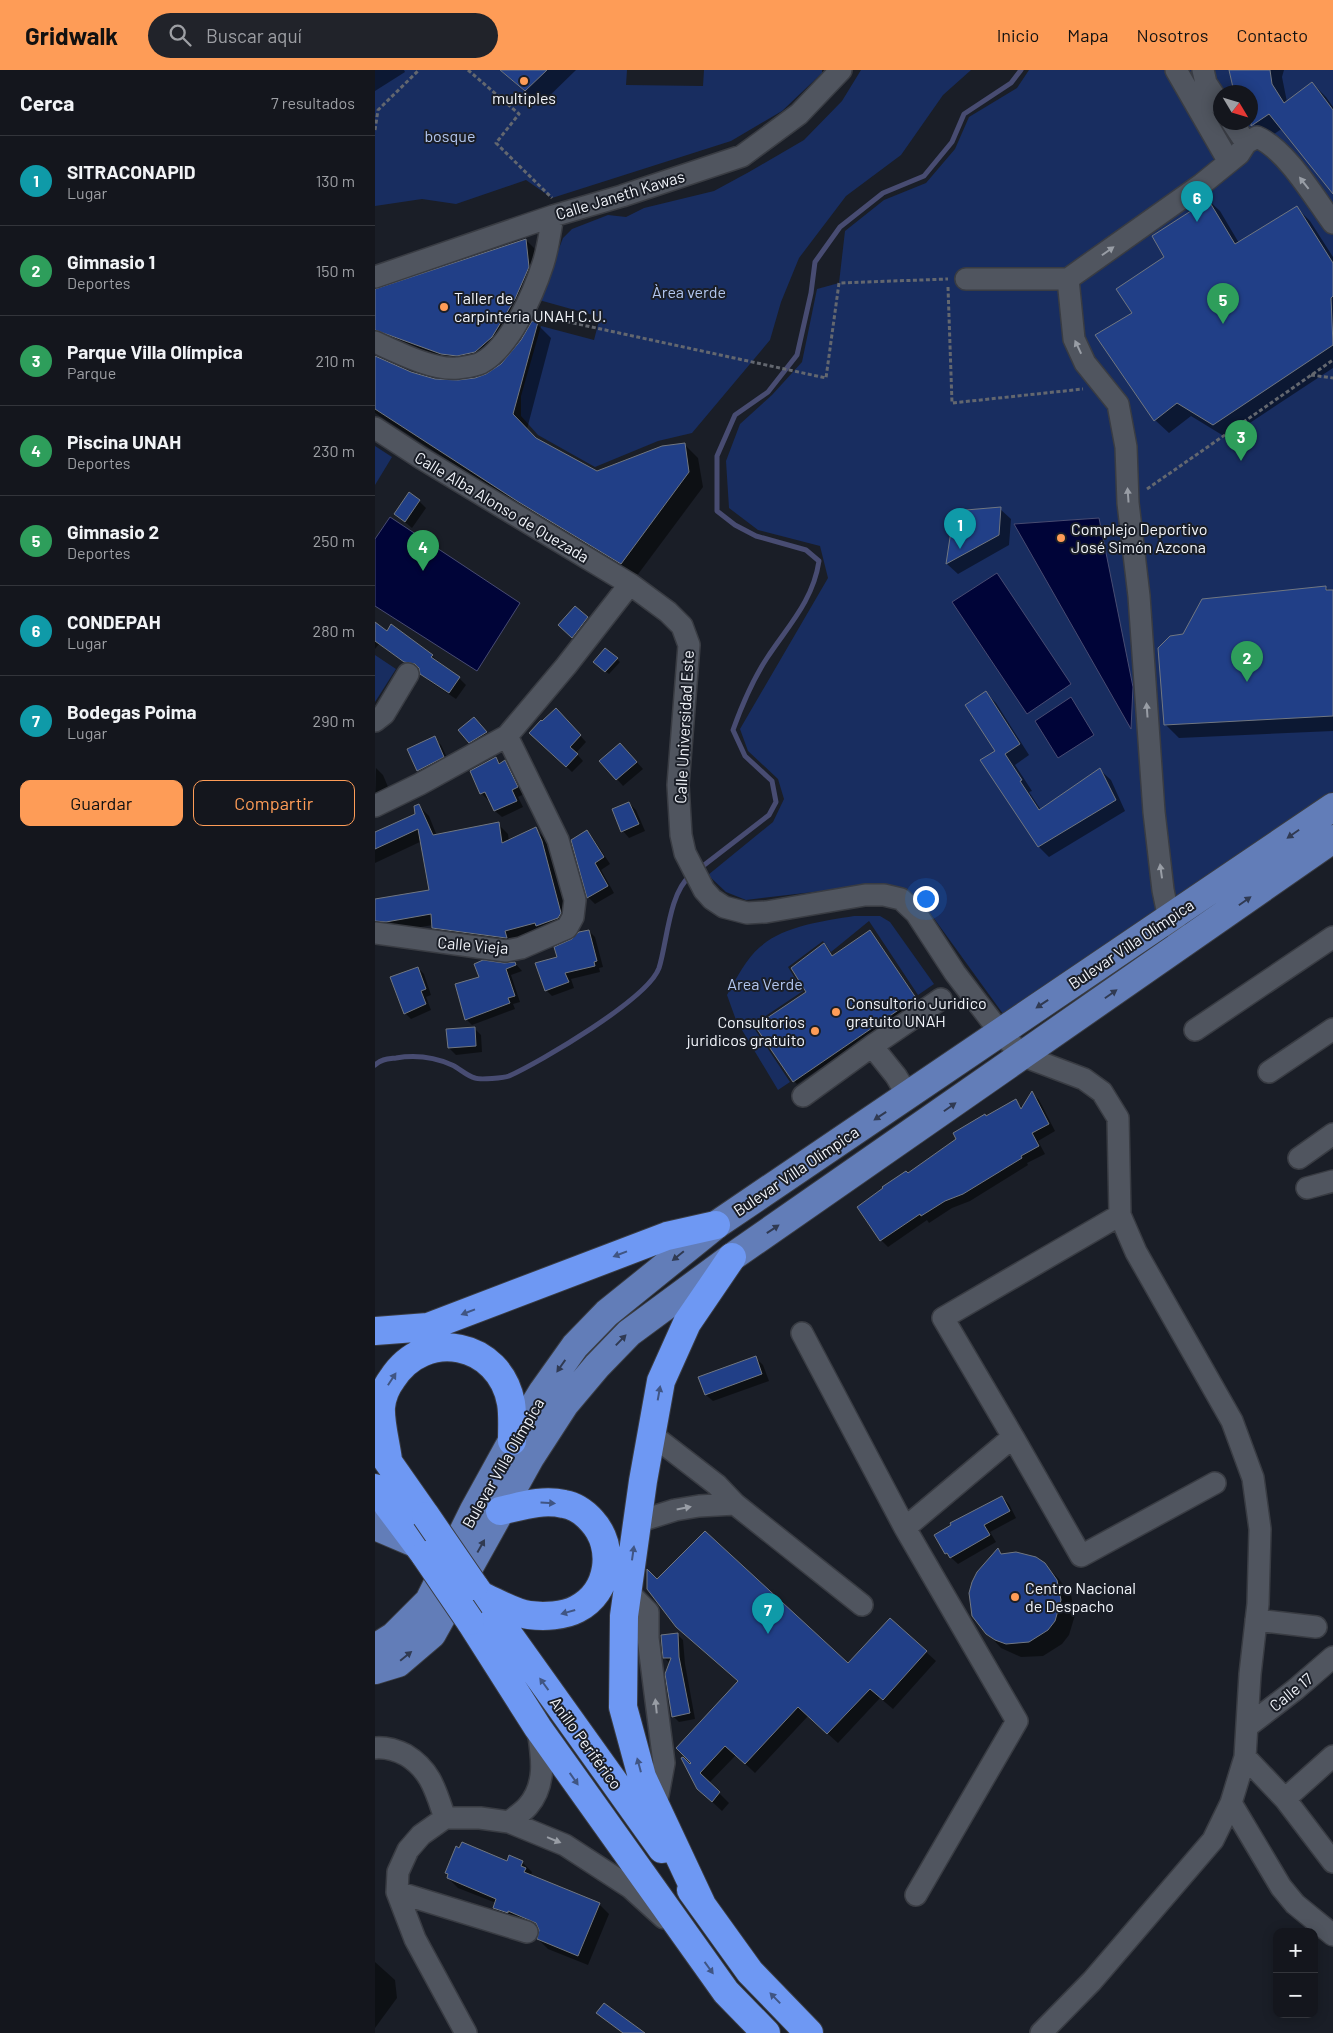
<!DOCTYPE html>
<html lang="es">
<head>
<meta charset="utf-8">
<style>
	body { margin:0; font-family:Barlow,sans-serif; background:#21232a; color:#f1f3f6 }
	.controls { position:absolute; right:15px; bottom:15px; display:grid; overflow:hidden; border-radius:10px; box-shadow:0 2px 12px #0003 }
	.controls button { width:45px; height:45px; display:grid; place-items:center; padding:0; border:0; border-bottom:1px solid #33353b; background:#14161d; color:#f1f3f6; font:25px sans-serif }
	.compass { position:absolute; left:838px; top:15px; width:45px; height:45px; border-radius:50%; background:#14161d; box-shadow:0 2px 12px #0003; rotate:128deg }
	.you { position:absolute; left:550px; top:828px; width:18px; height:18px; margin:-12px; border:4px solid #fff; border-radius:50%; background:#1a73e8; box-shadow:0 0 0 8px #1a73e833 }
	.badge { display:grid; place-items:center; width:32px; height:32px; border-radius:50%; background:#fe9c57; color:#fff; font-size:16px; font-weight:700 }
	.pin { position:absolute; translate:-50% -41px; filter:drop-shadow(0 1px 2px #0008) }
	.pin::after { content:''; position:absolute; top:26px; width:18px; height:15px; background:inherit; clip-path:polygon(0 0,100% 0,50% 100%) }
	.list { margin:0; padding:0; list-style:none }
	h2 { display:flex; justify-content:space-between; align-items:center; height:65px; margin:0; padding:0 20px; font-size:21px }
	h2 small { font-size:16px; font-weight:400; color:#9d9fa4 }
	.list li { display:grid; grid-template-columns:32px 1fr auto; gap:15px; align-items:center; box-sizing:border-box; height:90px; padding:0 20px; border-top:1px solid #33353b }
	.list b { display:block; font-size:19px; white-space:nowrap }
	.list p { margin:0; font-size:16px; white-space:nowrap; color:#9d9fa4 }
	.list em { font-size:16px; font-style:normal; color:#9d9fa4 }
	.actions { display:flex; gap:10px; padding:15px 20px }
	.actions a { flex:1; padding:11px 0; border:1px solid #fe9c57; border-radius:10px; text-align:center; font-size:18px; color:#fe9c57 }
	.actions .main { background:#fe9c57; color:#111 }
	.icon { flex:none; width:28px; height:28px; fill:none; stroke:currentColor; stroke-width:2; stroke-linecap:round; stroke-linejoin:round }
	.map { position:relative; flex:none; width:958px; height:1963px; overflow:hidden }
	header { display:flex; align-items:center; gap:30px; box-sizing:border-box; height:70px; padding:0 25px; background:#fe9c57; color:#111 }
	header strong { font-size:24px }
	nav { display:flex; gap:28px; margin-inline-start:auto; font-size:18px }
	.search { width:350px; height:45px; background:#21232a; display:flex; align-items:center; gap:12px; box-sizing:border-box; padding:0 18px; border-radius:28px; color:#9d9fa4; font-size:19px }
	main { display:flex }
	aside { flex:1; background:#14161d }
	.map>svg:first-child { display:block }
	.green { fill:#182d60; fill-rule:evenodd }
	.water { fill:#000438; stroke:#484c72 }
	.shadow { fill:#0007 }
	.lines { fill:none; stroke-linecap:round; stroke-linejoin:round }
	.stream { stroke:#484c72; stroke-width:5 }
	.building { fill:#213f87; stroke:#717781 }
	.minor-casing { stroke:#393c43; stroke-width:24 }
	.major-casing { stroke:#393c43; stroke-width:30 }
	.highway-casing { stroke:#393c43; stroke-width:30 }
	.path { stroke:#63676f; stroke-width:3; stroke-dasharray:4 2.5; stroke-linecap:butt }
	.minor { stroke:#50555f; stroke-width:21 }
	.major { stroke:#627db8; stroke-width:28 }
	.highway { stroke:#6e98f3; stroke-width:28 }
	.highway-bridge-casing { stroke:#393c43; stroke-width:30; stroke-linecap:butt }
	.highway-bridge { stroke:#6e98f3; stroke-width:28 }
	.oneway { fill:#989da5 }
	.oneway2 { fill:#303a52 }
	.oneway3 { fill:#405583 }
	.poi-dot { fill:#fe9c57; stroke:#1a1e27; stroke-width:2 }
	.labels { text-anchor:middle; stroke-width:4; stroke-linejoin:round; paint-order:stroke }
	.poi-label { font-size:16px; fill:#f1f4fa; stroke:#1a1e27; text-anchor:start }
	.park-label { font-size:16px; fill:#b2c6ef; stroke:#1a1e27 }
	.street-label { font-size:16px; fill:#f1f4fa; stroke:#1a1e27 }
</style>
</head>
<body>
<header>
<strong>Gridwalk</strong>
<div class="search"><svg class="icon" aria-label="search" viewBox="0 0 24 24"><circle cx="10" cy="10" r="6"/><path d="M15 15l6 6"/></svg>Buscar aquí</div>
<nav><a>Inicio</a><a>Mapa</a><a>Nosotros</a><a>Contacto</a></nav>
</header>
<main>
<aside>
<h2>Cerca<small>7 resultados</small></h2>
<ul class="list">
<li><span class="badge" style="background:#0f9aa8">1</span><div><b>SITRACONAPID</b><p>Lugar</p></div><em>130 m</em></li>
<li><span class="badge" style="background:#2e9e5b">2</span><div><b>Gimnasio 1</b><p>Deportes</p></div><em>150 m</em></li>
<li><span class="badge" style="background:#2e9e5b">3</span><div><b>Parque Villa Olímpica</b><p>Parque</p></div><em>210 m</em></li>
<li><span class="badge" style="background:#2e9e5b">4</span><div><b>Piscina UNAH</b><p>Deportes</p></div><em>230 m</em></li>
<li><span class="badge" style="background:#2e9e5b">5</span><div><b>Gimnasio 2</b><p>Deportes</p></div><em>250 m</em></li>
<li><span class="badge" style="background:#0f9aa8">6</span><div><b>CONDEPAH</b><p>Lugar</p></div><em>280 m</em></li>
<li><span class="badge" style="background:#0f9aa8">7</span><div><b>Bodegas Poima</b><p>Lugar</p></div><em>290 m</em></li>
</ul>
<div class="actions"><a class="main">Guardar</a><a>Compartir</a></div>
</aside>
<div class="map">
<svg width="958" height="1963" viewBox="0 0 958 1963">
	<rect width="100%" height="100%" fill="#1a1e27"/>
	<path class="green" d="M0 0H125L150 21 172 0H252L251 15 328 16 329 0H447V3L407 41 356 71 177 128 151 110 81 134 47 129 0 136Z
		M486 0H596L568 25 526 85 471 126 424 188 406 232 395 270 317 363 283 371 220 397 163 365 146 346V326L166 256 219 270 225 247 164 230 188 168 197 159 233 145 251 147 269 138 339 121 374 102 429 70 467 31Z
		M654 0H958V722L631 948 545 829 533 823 481 817 371 830 351 822 333 805 398 752 409 729 403 709 373 681 365 659 453 508 445 476 383 460 354 438 351 391 365 354 397 325 427 292 442 219 464 213 470 161 509 130 551 113 580 79 594 47 642 18ZM846 22H876V52H846Z
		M0 376 17 387 0 415Z
		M0 585 21 599 0 632Z
		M479 846H505L515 852 559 914 543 925 494 851 456 882 448 871 413 897 428 921 377 955 415 1012 403 1020 361 950 352 925C361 909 371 889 385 877 408 856 449 851 479 846Z"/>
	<path class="water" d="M15 447 145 533 102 601 0 536V469Z
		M724 448 758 617 756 659 639 454Z
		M622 503 696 614 652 644 577 532Z
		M696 627 719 665 683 688 660 651Z"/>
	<path class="shadow" d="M0 0H29L30 2 0 21Z
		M125 0H201L165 35Z
		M856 0H909L907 7 912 32 937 13 951 27 958 37V122L908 58 893 68 879 54 876 48V22H861Z
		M831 128 845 141 864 173 922 138 935 151 958 187V298L852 368 816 346 794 363 780 350 759 244 820 139Z
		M151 170 165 184 114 296 3 281 1 288 48 307 72 312 94 310 111 306 125 296 162 254 176 268 152 359 162 370 222 403 309 374 323 388 328 417 261 507 158 445 0 343V220Z
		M44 431 51 438 37 458 20 444Z
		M625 439 636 449 634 475 583 504 572 494 580 442Z
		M950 517 955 521H958V661L804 668 790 654 808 566Z
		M200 537 219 555 205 574 191 562Z
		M0 554 12 562 57 586 84 608 91 615 81 629 54 611 47 603 46 600 38 599 4 574 0 579Z
		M242 589 245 592 234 604 223 595Z
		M611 623 621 633 654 685 640 695 657 721 654 722 666 740 725 700 736 710 750 741 674 787 664 777 622 681Z
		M187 646 211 672 201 683 208 691 197 702 162 669Z
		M99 648 118 669 102 679 95 672Z
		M59 668 66 675 75 694 49 707 43 700Z
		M252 681 268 699 248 716 242 709Z
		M120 688 126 694 130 692 136 699 149 724 143 727 148 737 127 747 120 741 115 729 113 730 106 723Z
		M1 698 8 705 16 724 0 733Z
		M254 733 261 740 270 761 254 768 248 761Z
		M44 736 54 746 62 766 123 754 133 764 134 771 161 759 170 769 176 782 195 854 139 871 68 868 58 858V855L22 861 11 860 1 850 0 831 56 821 47 771 0 793V763L42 744Z
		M212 761 218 768 235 794 226 800 239 823 220 834 213 827Z
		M214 861 220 867 228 897 224 898 225 902 196 909 199 918 177 926 171 920 183 888Z
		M495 861 543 932 422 1014 419 1011 433 922 457 887Z
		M140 893 147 901 136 905 145 932 138 934 140 939 97 955 91 949 105 908 129 895Z
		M43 898 49 904 56 925 51 927 56 940 36 949 30 943Z
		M99 958 106 965 107 982 81 985 74 978Z
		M657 1023 664 1030 680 1061 663 1071 670 1084 652 1093 653 1095 595 1131 577 1138 554 1153 552 1150 513 1177 506 1170 533 1105 611 1047 641 1031 648 1038Z
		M381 1288 388 1295 394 1311 338 1331 331 1325Z
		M627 1427 634 1434 641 1448 615 1462 621 1472 583 1494 571 1483 561 1466Z
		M623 1480 628 1485 669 1494 684 1509 696 1525 700 1545 694 1565 687 1574 668 1586 646 1587 626 1578 612 1563Z
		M282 1510 473 1594 551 1582 561 1591 518 1639 505 1628 463 1673 433 1646 380 1703 361 1685 334 1713 354 1733 347 1741 333 1728 314 1695 318 1694 364 1611Z
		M302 1564 308 1570 310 1594 320 1649 304 1652 298 1646 295 1593 289 1588Z
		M133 1792H147L157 1802 156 1805 159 1807 224 1834 234 1844 213 1895 173 1879 163 1869 165 1860 143 1850 129 1847 119 1837 121 1833 83 1818 73 1808Z
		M0 1892 20 1910 22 1928 0 1958Z"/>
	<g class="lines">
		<path class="stream" d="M324 799 394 745 401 732 397 711 370 686 358 660C367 635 377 611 392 588 413 556 438 531 444 491L431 480 381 466 360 455 342 441V386L360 345 393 322 422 285 436 223 440 192 465 157 508 123 549 106 577 72 589 44 636 13 646 0
			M0 995C6 989 13 989 21 988 39 985 59 987 77 995 84 998 92 1006 100 1008 105 1010 129 1008 134 1006 165 992 273 929 284 898 292 873 294 823 315 806"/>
	</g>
	<path class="building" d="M125 0H172L150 21Z
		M854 0H895L897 14 909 33 937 12 958 40V124L894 44 876 56V22H859Z
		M831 126 860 174 922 136 958 193V226L956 228 958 275 838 355 802 333 779 351 720 265 757 243 741 219 789 187 777 166 819 139 817 136Z
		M151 169 154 197 140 229 117 267 100 282 82 286 66 284 0 260V219Z
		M157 251 163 252 138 344 161 368 222 401 287 376 310 373 314 402 246 494 142 431 0 339V286L36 302 60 309 83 310 100 308 111 304 126 294 146 270Z
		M34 422 45 430 30 452 19 444Z
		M626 437 624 465 571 494 579 441Z
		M951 516V520H958V646L789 655 783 578 795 566 808 564 827 529Z
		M200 536 213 547 197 568 183 555Z
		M0 552 12 561 16 554 58 585 56 587 85 607 74 623 45 604 44 598 40 594 29 592 0 571Z
		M230 578 243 588 230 602 218 592Z
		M611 621 645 674 630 684 647 710 645 711 664 740 725 698 741 730 663 777 605 690 620 681 590 635Z
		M181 638 206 665 195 677 203 684 191 697 154 663 166 650 167 651Z
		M99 647 112 662 94 673 83 660Z
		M60 666 69 687 42 701 32 679Z
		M245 673 262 692 241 710 224 691Z
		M121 687 124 694 130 690 143 717 137 720 142 731 119 741 110 722 105 724 95 701Z
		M254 732 264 754 246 762 237 739Z
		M44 734 58 765 124 752 127 773 161 757 167 771 186 843 183 848 161 856 160 853 130 861 132 868H131L57 858 56 844 11 852 0 851V829L54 820 43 759 0 779V762L40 744 39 736Z
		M212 760 229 787 220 793 233 816 212 828 196 770Z
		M214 860 222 891 219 892 220 896 190 903 194 912 170 921 160 893 182 887 179 877 197 869 204 862Z
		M495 860 541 928 418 1012 380 956 431 922 416 898 449 873 457 886Z
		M108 890 129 893 140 892 141 895 131 899 140 926 133 928 135 933 90 950 80 914 104 907 99 894Z
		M43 897 51 919 46 921 51 934 29 944 15 907Z
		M100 957 101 976 73 978 71 959Z
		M657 1021 674 1054 657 1063 664 1076 646 1086 647 1088 588 1124 570 1131 546 1146 545 1144 505 1171 482 1137 508 1118 507 1117 531 1101 533 1103 581 1069 578 1063 610 1044 611 1046 641 1029 646 1039Z
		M381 1286 387 1304 330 1325 323 1307Z
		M627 1426 635 1441 609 1455 615 1465 575 1488 572 1483 570 1484 559 1465 576 1455 575 1453Z
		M330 1461 473 1593 515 1548 552 1581 508 1630 495 1619 452 1664 423 1637 370 1694 350 1676 325 1703 345 1722 337 1732 322 1719 306 1688 308 1687 315 1694 316 1693 301 1678 363 1611 301 1557 272 1519V1499L282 1509Z
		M623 1478 626 1484 641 1482 661 1487 670 1493 682 1510 686 1530 680 1551 673 1560 654 1572 631 1574 620 1570 611 1564 597 1546 594 1523 597 1512 602 1502Z
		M303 1563 304 1587 315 1643 297 1647 290 1604 296 1588H288L286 1565Z
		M87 1772 132 1791 134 1785 148 1791 146 1796 151 1798 149 1802 225 1833 203 1886 162 1869 164 1860 161 1853 133 1841V1843L118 1838 121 1829 72 1808 73 1804 70 1803 81 1776 84 1778Z
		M229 1933 270 1963H248L221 1943Z"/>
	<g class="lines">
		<g class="minor-casing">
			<path id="minor" d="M801 0 854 92
				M828 0 831 13 846 36
				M871 73 882 67C911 79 939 127 958 153
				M0 207 178 146 247 126 367 86 424 44 466 0
				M591 209H693L827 114 864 84 871 73 857 52
				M693 209 699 269 710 293 743 334 751 377 753 433 764 526 779 742 788 820 794 849 801 860
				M0 272C22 282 59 301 83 298 90 297 100 296 106 293 135 277 158 225 168 194 173 179 175 161 178 146
				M0 358 46 388 255 514 293 542 307 556 314 575 303 715 306 765 310 783 329 820 337 829 349 837 372 843 391 842 490 825H509L526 829 541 843 580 903 625 962 648 986 709 1009 727 1022 743 1048 745 1145 761 1182 857 1351 878 1408 885 1459 883 1534 875 1604 870 1687 856 1733 838 1770 717 1911 666 1963
				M0 651 9 644 33 604
				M0 736 45 714 132 666 191 596 255 514
				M0 863 131 881 146 878 192 858 198 847 200 830 183 770 132 666
				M820 960 958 867
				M497 976 566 929
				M894 1002 958 959
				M428 1026 497 976 521 1006 533 1026
				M924 1088 958 1064
				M932 1118 958 1111
				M427 1263 530 1458
				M638 1367 706 1486 840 1413
				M360 1434 487 1535
				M262 1452 300 1440 324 1436 360 1434 342 1415 276 1364
				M253 1522 273 1542V1568L289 1693 281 1736
				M881 1550 941 1557
				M873 1656 921 1619 958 1587
				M0 1678C11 1677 21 1680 31 1685 56 1700 61 1722 70 1748
				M870 1687 910 1729 958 1792
				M910 1729 958 1686
				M856 1733 906 1817 920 1834 958 1865
				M134 1752C140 1747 148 1742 153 1736 172 1714 167 1686 163 1660
				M22 1822 152 1862
				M541 1825 642 1651 530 1458 638 1367 568 1248 745 1145
				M91 1963 40 1869 22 1822 23 1802 33 1780 46 1765 70 1748H105L134 1752 190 1775 256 1818 289 1848"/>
		</g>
		<g class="major-casing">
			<path id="major" d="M0 1456 42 1474
				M0 1578 19 1566 54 1531 99 1440 137 1371 168 1321 200 1276 232 1243 341 1155 958 737
				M0 1600 23 1593 57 1564 155 1388 190 1334 222 1296 254 1263 357 1187 958 769"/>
		</g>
		<g class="highway-casing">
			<path id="highway" d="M0 1261 53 1257 292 1166 341 1155
				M2 1376 51 1446
				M13 1390C11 1374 5 1352 6 1337 7 1327 11 1317 17 1309 50 1257 125 1272 136 1333 138 1345 137 1359 137 1371
				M0 1418 50 1485
				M99 1516 287 1779
				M105 1525C119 1531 139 1543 154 1545 169 1547 189 1546 202 1539 235 1522 241 1477 217 1451 210 1443 201 1436 189 1434 167 1429 147 1436 125 1441
				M95 1551 163 1658 351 1922 391 1963
				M316 1820 375 1902 434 1963
				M327 1835 267 1707 248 1637 249 1546 268 1411 286 1311 312 1253 357 1187"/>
		</g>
		<path class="path" d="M93 0 144 44 121 73 177 128
			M0 60 3 40 44 0
			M573 217 577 333 708 319
			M166 246 451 308 464 213 573 209
			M936 305 958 308
			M772 419 958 290"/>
		<use href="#minor" class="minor"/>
		<use href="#major" class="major"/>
		<use href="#highway" class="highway"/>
		<g class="highway-bridge-casing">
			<path id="highway-bridge" d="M51 1446 99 1516
				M50 1485 95 1551"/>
		</g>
		<use href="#highway-bridge" class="highway-bridge"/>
	</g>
	<defs><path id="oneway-solid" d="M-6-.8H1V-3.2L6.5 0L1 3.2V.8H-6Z" transform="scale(1.25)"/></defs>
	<g class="oneway">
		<use href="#oneway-solid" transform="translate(929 113) rotate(-128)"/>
		<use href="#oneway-solid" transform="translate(733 181) rotate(-35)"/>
		<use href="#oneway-solid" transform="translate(703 277) rotate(-115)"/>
		<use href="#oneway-solid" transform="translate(753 425) rotate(-94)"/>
		<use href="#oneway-solid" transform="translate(772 640) rotate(-94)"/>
		<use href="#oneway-solid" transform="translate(786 801) rotate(-98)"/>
		<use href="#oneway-solid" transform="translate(309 1438) rotate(-11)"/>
		<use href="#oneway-solid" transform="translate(281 1636) rotate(-96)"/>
		<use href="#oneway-solid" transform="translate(179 1770) rotate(22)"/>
	</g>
	<g class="oneway2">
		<use href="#oneway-solid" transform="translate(918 764) rotate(145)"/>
		<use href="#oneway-solid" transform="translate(870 831) rotate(-35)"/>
		<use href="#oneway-solid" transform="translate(736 924) rotate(-35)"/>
		<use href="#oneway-solid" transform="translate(667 934) rotate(146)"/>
		<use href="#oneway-solid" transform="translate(575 1037) rotate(-35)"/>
		<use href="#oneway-solid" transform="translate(505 1046) rotate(146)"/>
		<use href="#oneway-solid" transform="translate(398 1159) rotate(-34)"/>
		<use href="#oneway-solid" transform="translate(303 1186) rotate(141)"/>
		<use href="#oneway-solid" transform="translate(246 1270) rotate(-46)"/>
		<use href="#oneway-solid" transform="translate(186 1296) rotate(125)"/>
		<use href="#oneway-solid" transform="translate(106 1476) rotate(-61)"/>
		<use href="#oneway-solid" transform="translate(31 1586) rotate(-39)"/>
	</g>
	<g class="oneway3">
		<use href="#oneway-solid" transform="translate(245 1184) rotate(159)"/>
		<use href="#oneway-solid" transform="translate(93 1242) rotate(159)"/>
		<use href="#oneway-solid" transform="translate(17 1309) rotate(-57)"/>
		<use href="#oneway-solid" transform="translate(284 1323) rotate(-80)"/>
		<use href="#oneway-solid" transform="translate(173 1433) rotate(4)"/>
		<use href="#oneway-solid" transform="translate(258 1483) rotate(-82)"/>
		<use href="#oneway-solid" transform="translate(193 1542) rotate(164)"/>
		<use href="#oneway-solid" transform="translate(169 1614) rotate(-126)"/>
		<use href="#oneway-solid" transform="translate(264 1695) rotate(-105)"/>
		<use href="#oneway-solid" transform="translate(199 1709) rotate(55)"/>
		<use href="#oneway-solid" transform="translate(334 1898) rotate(54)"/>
		<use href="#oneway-solid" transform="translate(400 1928) rotate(-134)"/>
	</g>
	<g class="poi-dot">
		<circle cx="149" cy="11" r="5"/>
		<circle cx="69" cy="237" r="5"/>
		<circle cx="686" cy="468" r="5"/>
		<circle cx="461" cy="942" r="5"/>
		<circle cx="440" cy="961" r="5"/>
		<circle cx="640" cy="1527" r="5"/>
	</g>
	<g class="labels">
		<g class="poi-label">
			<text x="149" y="34" text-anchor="middle">multiples</text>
			<text x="79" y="234">Taller de<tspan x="79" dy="18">carpinteria UNAH C.U.</tspan></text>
			<text x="696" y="465">Complejo Deportivo<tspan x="696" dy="18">José Simón Azcona</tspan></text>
			<text x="471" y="939">Consultorio Juridico<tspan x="471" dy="18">gratuito UNAH</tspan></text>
			<text x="430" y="958" text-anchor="end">Consultorios<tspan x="430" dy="18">juridicos gratuito</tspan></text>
			<text x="650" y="1524">Centro Nacional<tspan x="650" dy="18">de Despacho</tspan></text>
		</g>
		<g class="park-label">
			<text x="75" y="72">bosque</text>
			<text x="314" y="228">Àrea verde</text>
			<text x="390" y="920">Area Verde</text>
		</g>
		<g class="street-label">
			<text transform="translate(245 125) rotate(-17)" y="6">Calle Janeth Kawas</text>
			<text transform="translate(127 437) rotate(31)" y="6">Calle Alba Alonso de Quezada</text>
			<text transform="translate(309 657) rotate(-87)" y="6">Calle Universidad Este</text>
			<text transform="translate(756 874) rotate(-34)" y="6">Bulevar Villa Olímpica</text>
			<text transform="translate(98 875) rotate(5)" y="6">Calle Vieja</text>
			<text transform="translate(421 1101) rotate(-34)" y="6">Bulevar Villa Olímpica</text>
			<text transform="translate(128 1393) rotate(-60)" y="6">Bulevar Villa Olímpica</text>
			<text transform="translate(916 1622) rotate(-39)" y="6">Calle 17</text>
			<text transform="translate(211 1673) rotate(54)" y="6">Anillo Periférico</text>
		</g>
	</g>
</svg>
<div class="controls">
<button>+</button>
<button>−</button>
</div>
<svg class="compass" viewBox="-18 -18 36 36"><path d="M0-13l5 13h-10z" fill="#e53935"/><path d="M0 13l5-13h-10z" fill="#9d9fa4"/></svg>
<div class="you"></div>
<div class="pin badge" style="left:585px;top:479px;background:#0f9aa8">1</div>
<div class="pin badge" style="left:872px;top:612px;background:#2e9e5b">2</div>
<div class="pin badge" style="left:866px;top:391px;background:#2e9e5b">3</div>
<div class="pin badge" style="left:48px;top:501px;background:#2e9e5b">4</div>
<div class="pin badge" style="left:848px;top:254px;background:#2e9e5b">5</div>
<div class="pin badge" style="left:822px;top:152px;background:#0f9aa8">6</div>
<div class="pin badge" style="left:393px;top:1564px;background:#0f9aa8">7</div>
</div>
</main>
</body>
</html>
